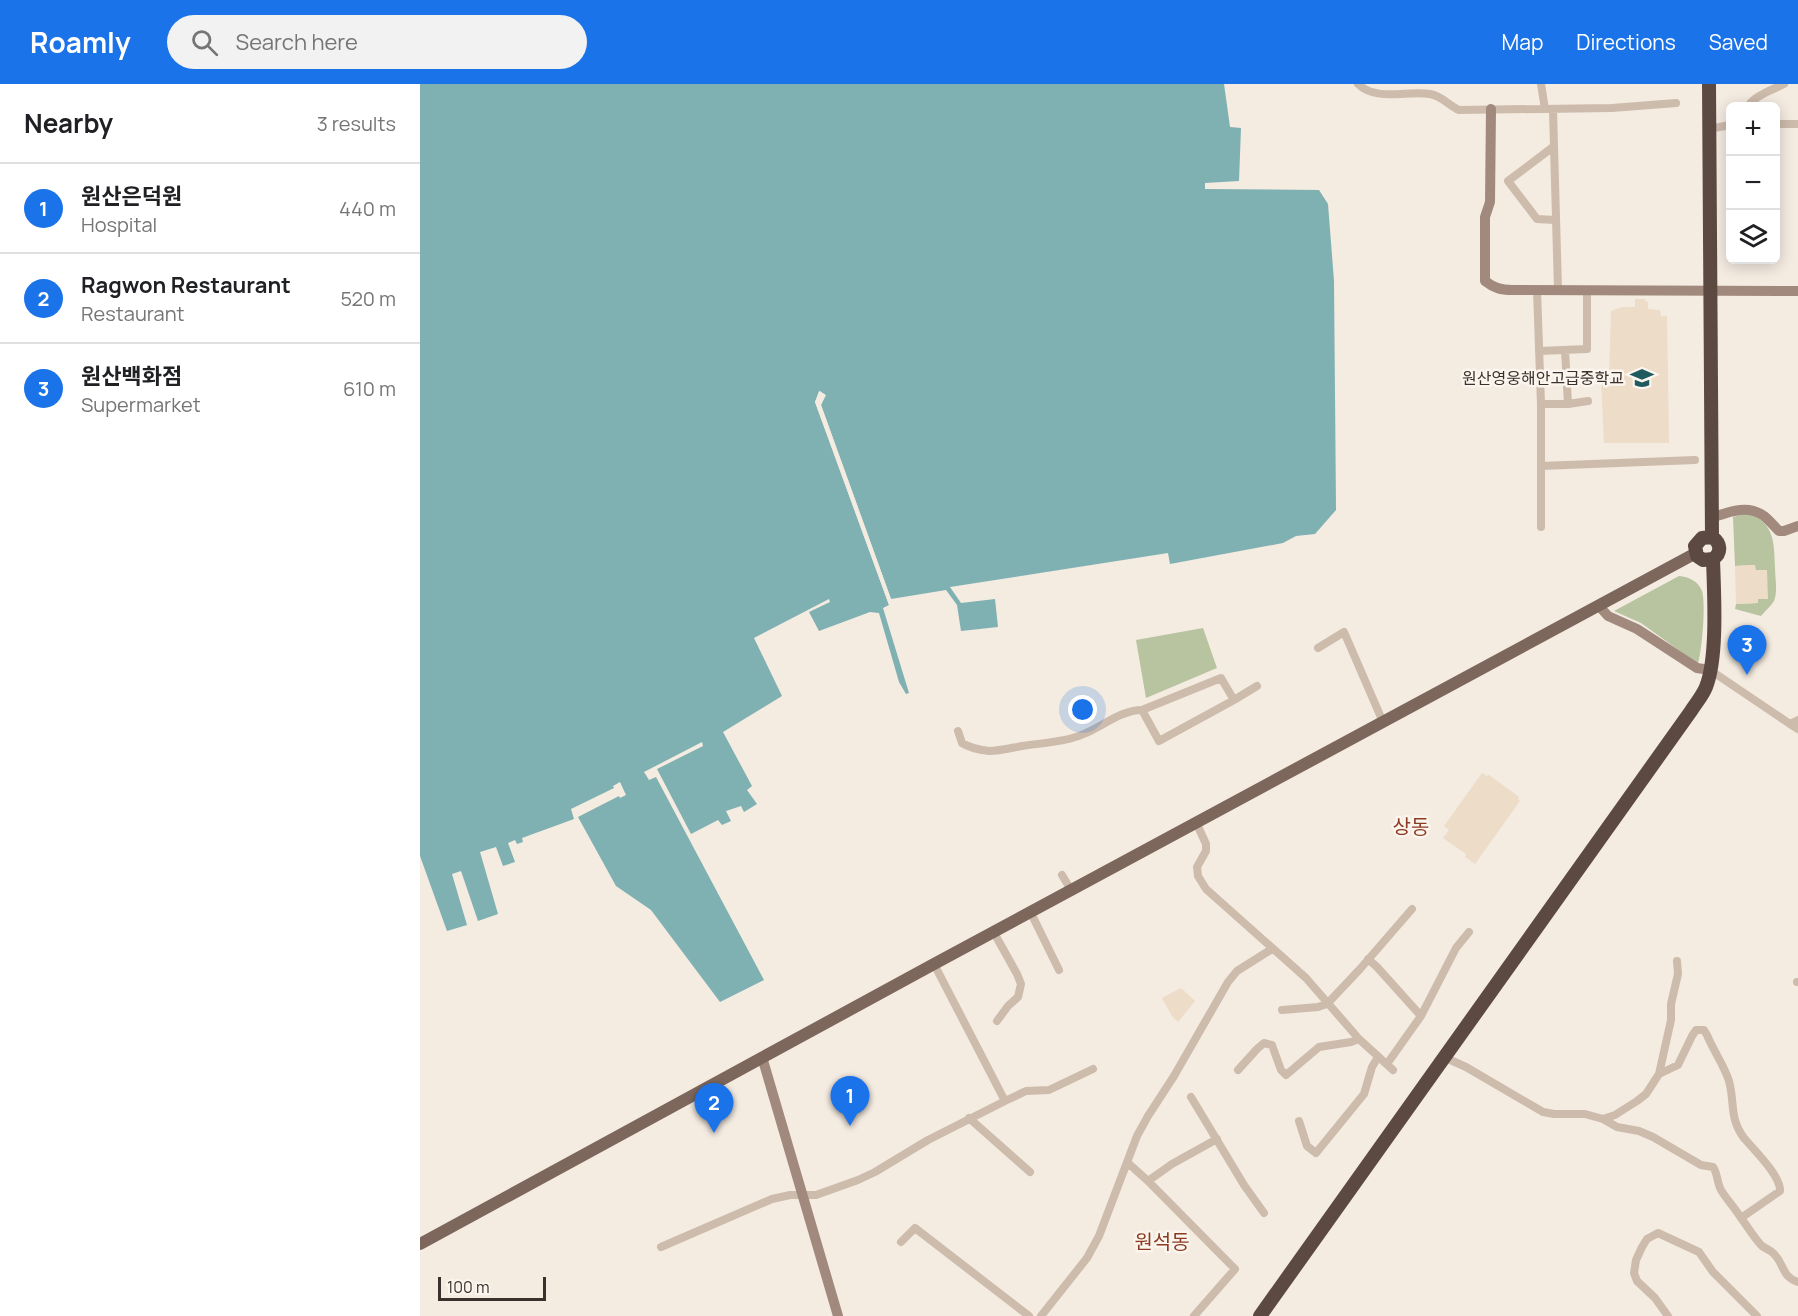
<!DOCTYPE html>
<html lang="en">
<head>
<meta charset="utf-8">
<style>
	body { margin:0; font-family:Manrope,"Noto Sans KR",sans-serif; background:#f2f2f2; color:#202124 }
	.controls { position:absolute; right:18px; top:18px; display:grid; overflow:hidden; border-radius:9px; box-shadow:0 3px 15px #0003 }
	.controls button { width:54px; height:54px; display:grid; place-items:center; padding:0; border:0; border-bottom:2px solid #e0e0e0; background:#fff; color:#202124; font:30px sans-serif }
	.scale { position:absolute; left:18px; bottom:15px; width:108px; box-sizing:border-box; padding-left:6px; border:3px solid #3b302b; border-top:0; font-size:16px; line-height:21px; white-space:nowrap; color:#3b302b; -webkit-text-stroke:4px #fbf5ee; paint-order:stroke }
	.you { position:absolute; left:663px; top:626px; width:21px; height:21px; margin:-15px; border:4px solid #fff; border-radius:50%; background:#1a73e8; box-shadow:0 0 0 9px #1a73e833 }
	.badge { display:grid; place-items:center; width:39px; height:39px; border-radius:50%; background:#1a73e8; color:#fff; font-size:20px; font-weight:700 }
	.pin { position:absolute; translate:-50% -50px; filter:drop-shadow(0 2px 3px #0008) }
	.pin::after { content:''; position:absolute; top:32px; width:21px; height:18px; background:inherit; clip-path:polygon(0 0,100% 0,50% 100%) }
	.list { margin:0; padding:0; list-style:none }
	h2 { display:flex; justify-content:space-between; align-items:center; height:78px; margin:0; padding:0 24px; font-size:26px }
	h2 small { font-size:20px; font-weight:400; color:#757577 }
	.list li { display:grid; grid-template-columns:39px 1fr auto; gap:18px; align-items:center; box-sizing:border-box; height:90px; padding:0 24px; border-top:2px solid #e0e0e0 }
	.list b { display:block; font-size:22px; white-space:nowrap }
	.list p { margin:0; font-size:20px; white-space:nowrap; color:#757577 }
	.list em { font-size:20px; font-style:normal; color:#757577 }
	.icon { flex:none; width:33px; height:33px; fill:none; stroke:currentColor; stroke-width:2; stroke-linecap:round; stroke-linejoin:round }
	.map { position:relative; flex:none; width:1378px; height:1232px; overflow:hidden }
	header { display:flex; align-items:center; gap:36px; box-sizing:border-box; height:84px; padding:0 30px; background:#1a73e8; color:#fff }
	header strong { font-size:28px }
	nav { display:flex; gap:33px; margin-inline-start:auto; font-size:21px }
	.search { width:420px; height:54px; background:#f2f2f2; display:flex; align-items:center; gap:15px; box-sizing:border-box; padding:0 21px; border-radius:33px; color:#757577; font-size:22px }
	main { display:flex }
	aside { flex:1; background:#fff }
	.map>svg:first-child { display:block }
	.green { fill:#b8c4a0 }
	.plaza { fill:#ecdcc8 }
	.water { fill:#7fb0b2 }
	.pier { fill:#f4ebe1 }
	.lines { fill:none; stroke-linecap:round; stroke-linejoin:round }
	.street { stroke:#cdbbac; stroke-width:8 }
	.secondary { stroke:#a18a7d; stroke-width:10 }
	.primary { stroke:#7d675c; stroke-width:12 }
	.highway { stroke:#5c4a42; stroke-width:14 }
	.labels { text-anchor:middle; stroke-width:5; stroke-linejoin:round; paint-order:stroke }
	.poi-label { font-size:16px; fill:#3b302b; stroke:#fbf5ee; text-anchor:end }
	.quarter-label { font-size:20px; fill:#8c3b22; stroke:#fbf5ee }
</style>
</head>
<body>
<header>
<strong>Roamly</strong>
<div class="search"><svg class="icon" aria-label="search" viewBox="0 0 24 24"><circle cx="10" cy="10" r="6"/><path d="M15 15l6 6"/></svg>Search here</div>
<nav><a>Map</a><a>Directions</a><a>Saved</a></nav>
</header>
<main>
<aside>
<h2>Nearby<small>3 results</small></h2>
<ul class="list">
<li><span class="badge">1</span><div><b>원산은덕원</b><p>Hospital</p></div><em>440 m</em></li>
<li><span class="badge">2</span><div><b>Ragwon Restaurant</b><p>Restaurant</p></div><em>520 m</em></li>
<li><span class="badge">3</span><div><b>원산백화점</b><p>Supermarket</p></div><em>610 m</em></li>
</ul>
</aside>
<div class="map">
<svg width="1378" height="1232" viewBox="0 0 1378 1232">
	<rect width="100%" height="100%" fill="#f4ebe1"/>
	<path class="green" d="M1328 429C1355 439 1354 459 1355 484 1355 494 1358 507 1354 517 1351 522 1345 527 1341 532L1315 525 1316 520 1337 519 1346 486H1335V481L1315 482 1313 433Z
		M1259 492C1269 493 1278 497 1282 507 1286 520 1282 566 1278 580L1221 539 1194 527Z
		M783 544 797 584 726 614 716 556Z"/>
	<path class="plaza" d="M1215 215H1225V217L1228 218V225L1240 226 1241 232H1247L1249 359H1184L1181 295H1189L1191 227 1202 223H1215Z
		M1335 481 1336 486H1347L1348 515H1338V519L1316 520 1315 482Z
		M1062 689 1067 692 1069 691 1099 713 1098 715 1100 717 1055 780 1045 773 1046 770 1023 754 1029 746 1024 742Z
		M761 904 775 917 758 938 752 932 742 914Z"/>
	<path class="water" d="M0 0H804L810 43 821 44 819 97 785 99V105L899 106 908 120 914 197 916 426 895 450 876 452 863 459 750 480 748 469 530 503 541 519 575 515 578 543 541 547 537 521 526 506 471 515 401 321 405 311 400 307 395 318 469 521 463 524 489 609 486 610 479 598 459 529 450 528 399 547 389 528 410 518 409 515 334 554 362 612 303 648 332 702 327 706 337 720 324 728 321 722 306 727 311 737 302 741 298 736 271 750 237 685 283 662 282 658 224 688 229 696 236 693 344 896 300 918 231 826 196 802 158 733 199 712 200 714 206 711 200 698 193 702 194 704 151 725 154 735 102 754 103 758 97 760 95 756 88 759 95 778 83 782 76 763 60 768 78 830 58 837 41 787 32 790 47 841 27 847 0 772Z"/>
	<path class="pier" d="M399 307 406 311 401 321 471 515 469 521 395 318Z"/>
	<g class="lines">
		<path class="street" d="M938 0C956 18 988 6 1010 10 1022 12 1028 21 1039 26L1192 24 1256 19
			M1121 0 1125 25
			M1328 22C1336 11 1352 6 1364 0
			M1133 26 1138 205
			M1356 40H1378
			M1289 45 1310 41
			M1133 63 1088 97 1117 135 1135 136
			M1117 206 1121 320V443
			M1145 266 1148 320
			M1119 267 1167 265V206
			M1121 320H1148L1168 317
			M1121 382 1275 376
			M898 564 924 548 963 638
			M1290 586 1370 640 1378 636
			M722 626 739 657 814 616
			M1370 640 1378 645
			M538 647 542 659C550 664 560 666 569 667 579 667 591 664 602 662 622 659 647 658 666 649 684 641 702 626 722 626L801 594 814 616 837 602
			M776 738 786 760V767L777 783 778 792 786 805 886 894 939 955 973 986
			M642 791 651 806
			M610 827 639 886
			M573 847 597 890 601 900 598 913 588 922 577 937
			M948 875 957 883 1001 932
			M514 880 585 1017
			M1377 898H1378
			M862 926 898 923 907 920 940 885 992 825
			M1026 974 1046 983 1123 1028 1134 1030H1165L1183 1035 1195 1031 1217 1017 1226 1010 1239 990 1258 981 1272 952 1276 946H1284L1287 951C1293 966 1304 981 1309 997 1315 1019 1309 1034 1324 1054 1334 1066 1361 1092 1360 1107L1321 1134C1315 1124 1307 1116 1301 1106 1297 1099 1298 1090 1293 1083L1281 1081 1233 1053 1219 1047 1197 1043 1183 1035
			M967 980 1001 932 1036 864 1049 848
			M818 986 837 965 844 959 852 961 861 986 866 991 899 963 931 958 939 955
			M1239 990 1251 936V920L1258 890 1257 877
			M771 1013 824 1101 844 1129
			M549 1034 610 1088
			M879 1037 887 1062 896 1069 944 1010 952 983 958 973
			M708 1079 728 1097 815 1185 774 1232
			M728 1097 752 1080 797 1055
			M1321 1134C1328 1143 1334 1154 1342 1162 1346 1165 1351 1166 1354 1170 1365 1181 1361 1192 1378 1198
			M481 1158 495 1144 609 1232
			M241 1163 352 1115 370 1111H396L438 1096 455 1088 508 1056 585 1017 606 1007 629 1006 673 985
			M621 1232 667 1174 679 1152 717 1052 728 1032 754 992 808 898 817 887 852 865
			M1248 1232 1235 1214 1217 1197 1214 1189 1216 1176 1222 1163 1227 1155 1238 1149 1279 1168 1293 1188 1337 1232"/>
		<path class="secondary" d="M1071 25 1070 118 1065 133V197C1074 204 1081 206 1092 206L1378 207
			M1291 434C1309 428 1327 420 1344 432 1349 436 1354 442 1359 447H1364L1378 442
			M1179 522 1188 532 1217 545 1277 584 1290 586
			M342 973 418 1232"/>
		<path class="primary" d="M0 1160 514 880 1276 469"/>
		<path class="highway" d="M1289 0 1292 453
			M840 1232 1271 627C1276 619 1283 611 1286 603 1298 573 1294 508 1293 475 1302 469 1301 459 1292 453L1282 454 1275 462 1277 472 1283 476 1293 475"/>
	</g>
	<defs>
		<g id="school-bare" transform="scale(1.8)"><path d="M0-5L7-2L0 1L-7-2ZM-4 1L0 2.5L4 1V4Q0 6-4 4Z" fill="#1f5a5e" stroke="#fbf5ee" stroke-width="2.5" paint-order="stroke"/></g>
	</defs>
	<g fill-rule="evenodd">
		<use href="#school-bare" x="1222" y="294"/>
	</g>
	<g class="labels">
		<g class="poi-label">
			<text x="1204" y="300">원산영웅해안고급중학교</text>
		</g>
		<g class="quarter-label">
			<text x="991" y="750">상동</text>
			<text x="742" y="1165">원석동</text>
		</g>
	</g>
</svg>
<div class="controls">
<button>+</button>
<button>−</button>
<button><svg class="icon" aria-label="layers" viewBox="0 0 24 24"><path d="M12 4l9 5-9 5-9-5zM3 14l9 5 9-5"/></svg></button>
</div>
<div class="scale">100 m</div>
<div class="you"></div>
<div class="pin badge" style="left:430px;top:1042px">1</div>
<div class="pin badge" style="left:294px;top:1049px">2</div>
<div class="pin badge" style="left:1327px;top:591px">3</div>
</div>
</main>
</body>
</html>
